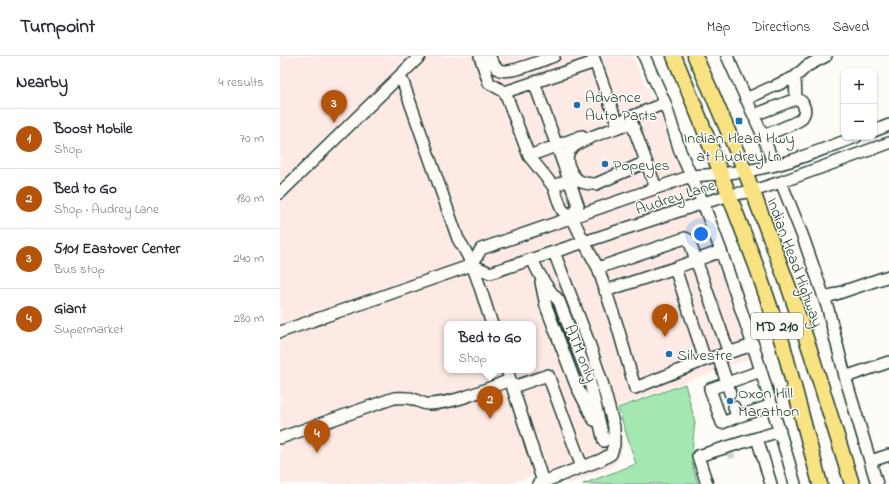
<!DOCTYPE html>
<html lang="en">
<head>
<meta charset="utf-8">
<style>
	body { margin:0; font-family:"Indie Flower",sans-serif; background:#f2f2f3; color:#2b2b33 }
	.controls { position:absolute; right:12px; top:12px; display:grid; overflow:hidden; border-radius:8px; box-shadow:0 1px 3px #0004 }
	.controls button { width:36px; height:36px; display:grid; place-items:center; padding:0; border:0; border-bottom:1px solid #e1e1e2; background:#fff; color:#2b2b33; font:20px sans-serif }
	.you { position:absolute; left:421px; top:178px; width:14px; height:14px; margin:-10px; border:3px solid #fff; border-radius:50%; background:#1a73e8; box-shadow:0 0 0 6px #1a73e833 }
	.badge { display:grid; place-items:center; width:26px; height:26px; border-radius:50%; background:#b45309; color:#fff; font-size:13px; font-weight:700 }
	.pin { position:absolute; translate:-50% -33px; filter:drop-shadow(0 1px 2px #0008) }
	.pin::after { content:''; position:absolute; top:21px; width:14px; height:12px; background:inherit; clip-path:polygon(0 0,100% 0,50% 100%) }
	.popup { position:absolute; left:164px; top:265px; width:92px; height:52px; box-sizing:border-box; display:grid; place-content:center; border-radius:8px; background:#fff; filter:drop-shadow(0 1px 3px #0005); font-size:13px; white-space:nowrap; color:#7c7c81 }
	.popup b { font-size:15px; color:#2b2b33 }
	.popup::after { content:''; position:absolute; left:50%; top:100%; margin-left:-8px; border:8px solid transparent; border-top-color:#fff }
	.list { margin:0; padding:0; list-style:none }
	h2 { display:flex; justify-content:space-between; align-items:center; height:52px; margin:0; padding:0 16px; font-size:17px }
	h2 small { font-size:13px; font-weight:400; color:#7c7c81 }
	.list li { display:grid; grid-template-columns:26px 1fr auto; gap:12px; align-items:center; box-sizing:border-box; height:60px; padding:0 16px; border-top:1px solid #e1e1e2 }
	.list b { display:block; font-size:15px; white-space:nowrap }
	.list p { margin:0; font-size:13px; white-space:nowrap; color:#7c7c81 }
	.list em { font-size:13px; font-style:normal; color:#7c7c81 }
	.map { position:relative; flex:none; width:609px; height:428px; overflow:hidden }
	header { display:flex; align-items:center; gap:24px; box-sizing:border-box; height:56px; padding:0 20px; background:#fff; border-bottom:1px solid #e1e1e2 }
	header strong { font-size:19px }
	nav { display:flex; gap:22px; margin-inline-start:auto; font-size:14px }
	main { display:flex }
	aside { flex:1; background:#fff }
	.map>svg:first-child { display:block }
	.built { fill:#fdeae5; fill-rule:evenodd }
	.green { fill:#a4e7b2; stroke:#629273 }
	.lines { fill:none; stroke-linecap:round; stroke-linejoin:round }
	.minor-tunnel { stroke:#d1d6d0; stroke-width:11; stroke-dasharray:11 5.5; stroke-linecap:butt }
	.minor-casing { stroke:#1f3d34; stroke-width:14 }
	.major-casing { stroke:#1f3d34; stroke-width:17 }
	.minor { stroke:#fdfcf7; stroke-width:11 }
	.major { stroke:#f8e281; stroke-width:14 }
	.poi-dot { fill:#1f6fb2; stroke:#fdfcf7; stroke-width:1.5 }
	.labels { text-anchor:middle; stroke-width:3; stroke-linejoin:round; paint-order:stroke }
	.shield { fill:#fdfcf7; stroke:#62766e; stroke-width:1 }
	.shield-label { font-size:15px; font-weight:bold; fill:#1f3d34 }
	.poi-label { font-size:16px; fill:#1f3d34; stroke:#fdfcf7; text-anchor:start }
	.street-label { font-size:16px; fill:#1f3d34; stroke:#fdfcf7 }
</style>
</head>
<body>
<header>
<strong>Turnpoint</strong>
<nav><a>Map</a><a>Directions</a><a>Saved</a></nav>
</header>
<main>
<aside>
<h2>Nearby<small>4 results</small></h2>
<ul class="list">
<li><span class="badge">1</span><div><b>Boost Mobile</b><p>Shop</p></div><em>70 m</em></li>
<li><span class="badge">2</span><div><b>Bed to Go</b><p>Shop · Audrey Lane</p></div><em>180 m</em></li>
<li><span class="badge">3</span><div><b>5101 Eastover Center</b><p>Bus stop</p></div><em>240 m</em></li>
<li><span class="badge">4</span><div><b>Giant</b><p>Supermarket</p></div><em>280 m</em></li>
</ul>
</aside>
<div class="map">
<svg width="609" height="428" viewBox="0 0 609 428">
	<rect width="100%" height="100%" fill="#fdfcf7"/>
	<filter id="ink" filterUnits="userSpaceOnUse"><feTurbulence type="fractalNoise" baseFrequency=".025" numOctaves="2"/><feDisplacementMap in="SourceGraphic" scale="8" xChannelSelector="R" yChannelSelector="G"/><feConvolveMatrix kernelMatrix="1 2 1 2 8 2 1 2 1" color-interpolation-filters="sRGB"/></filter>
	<g filter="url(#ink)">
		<path class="built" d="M0 0H352L398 98 423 163 470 303 333 352 343 388 341 397 337 405 331 411 289 428H288L283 416H278L274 413 227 428H0ZM167 268H253V314H167Z"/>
		<path class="green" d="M405 328 415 366 413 384 412 407 418 428H303L356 408 338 352Z"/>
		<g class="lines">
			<path class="minor-tunnel" d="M447 398 454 396"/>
			<g class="minor-casing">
				<path id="minor" d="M200 0 209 27 225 36 249 100 273 130 289 124
					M209 0C212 5 214 10 218 13 227 20 263 4 274 0
					M313 0 337 67
					M364 0 385 47 400 95 423 147 441 195 473 289 508 403 515 428
					M447 0 483 80 494 109
					M118 22 123 26 178 183C195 207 202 240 212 268
					M254 26 298 149 292 161
					M497 29 515 21
					M225 36 315 6
					M466 43 490 32
					M516 43 515 21 527 10 546 0
					M474 59 516 43C521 44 523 46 524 51 526 55 524 59 521 63 517 67 490 77 483 80
					M350 62 376 132
					M341 65 385 47
					M351 67C337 72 298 83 290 94 285 101 287 108 291 115 296 126 304 128 316 128L366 106
					M594 75 609 69
					M249 100 302 80
					M501 126 523 181 548 253 566 324 597 428
					M273 130 282 154 292 161 304 186 318 212 338 272 355 332 425 304
					M0 137 140 0
					M274 196 309 287 322 326 334 371V389L331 398 321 404 302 411
					M252 203C259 219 267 233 279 245L309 323 324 385
					M192 209 210 217 423 147 450 139 473 135 501 126 609 87
					M192 209 201 193 411 120C444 118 478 115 510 105 532 98 554 89 576 81
					M318 212 405 182 409 184 449 297
					M395 212 441 195
					M261 226 266 250 296 329 314 364
					M325 235 395 212 425 304 473 289
					M544 242 609 220
					M0 276 192 209
					M438 300 447 327 481 315
					M227 314 263 426 258 428
					M565 321 609 306
					M233 331 268 319 302 411 263 426
					M450 337 447 327 430 333 442 367 457 361
					M454 351 457 361 492 349
					M0 382 114 342C121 342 127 341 133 343 139 345 144 349 150 348 176 347 206 333 230 324
					M477 382 500 375
					M591 405 609 399
					M427 428 418 400 477 382 491 428"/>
			</g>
			<g class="major-casing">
				<path id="major" d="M394 0 420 63 477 212 503 289 540 428
					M415 0 430 33 465 115 509 232 531 297 572 428"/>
			</g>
			<use href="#minor" class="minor"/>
			<use href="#major" class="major"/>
		</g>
	</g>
	<g class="poi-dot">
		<circle cx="297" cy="49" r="4"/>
		<rect x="455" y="61" width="8" height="8" rx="2"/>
		<circle cx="325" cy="108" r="4"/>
		<circle cx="389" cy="298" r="4"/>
		<circle cx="450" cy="345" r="4"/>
	</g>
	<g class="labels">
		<rect class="shield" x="471" y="257" width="52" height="26" rx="3"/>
		<g class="shield-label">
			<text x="497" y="275">MD 210</text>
		</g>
		<g class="poi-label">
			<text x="305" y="46">Advance<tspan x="305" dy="18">Auto Parts</tspan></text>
			<text x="459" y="87" text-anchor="middle">Indian Head Hwy<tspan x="459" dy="18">at Audrey Ln</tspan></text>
			<text x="333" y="114">Popeyes</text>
			<text x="397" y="304">Silvestre</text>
			<text x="458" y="342">Oxon Hill<tspan x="458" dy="18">Marathon</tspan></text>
		</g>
		<g class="street-label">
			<text transform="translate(395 140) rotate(-18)" y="6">Audrey Lane</text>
			<text transform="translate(516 206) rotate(70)" y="6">Indian Head Highway</text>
			<text transform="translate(302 297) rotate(68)" y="6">ATM only</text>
		</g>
	</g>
</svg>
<div class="controls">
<button>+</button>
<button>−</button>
</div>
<div class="you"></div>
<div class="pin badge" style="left:385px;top:281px">1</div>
<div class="pin badge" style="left:210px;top:363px">2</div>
<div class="popup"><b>Bed to Go</b>Shop</div>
<div class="pin badge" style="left:54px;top:67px">3</div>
<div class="pin badge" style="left:37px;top:397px">4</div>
</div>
</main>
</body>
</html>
